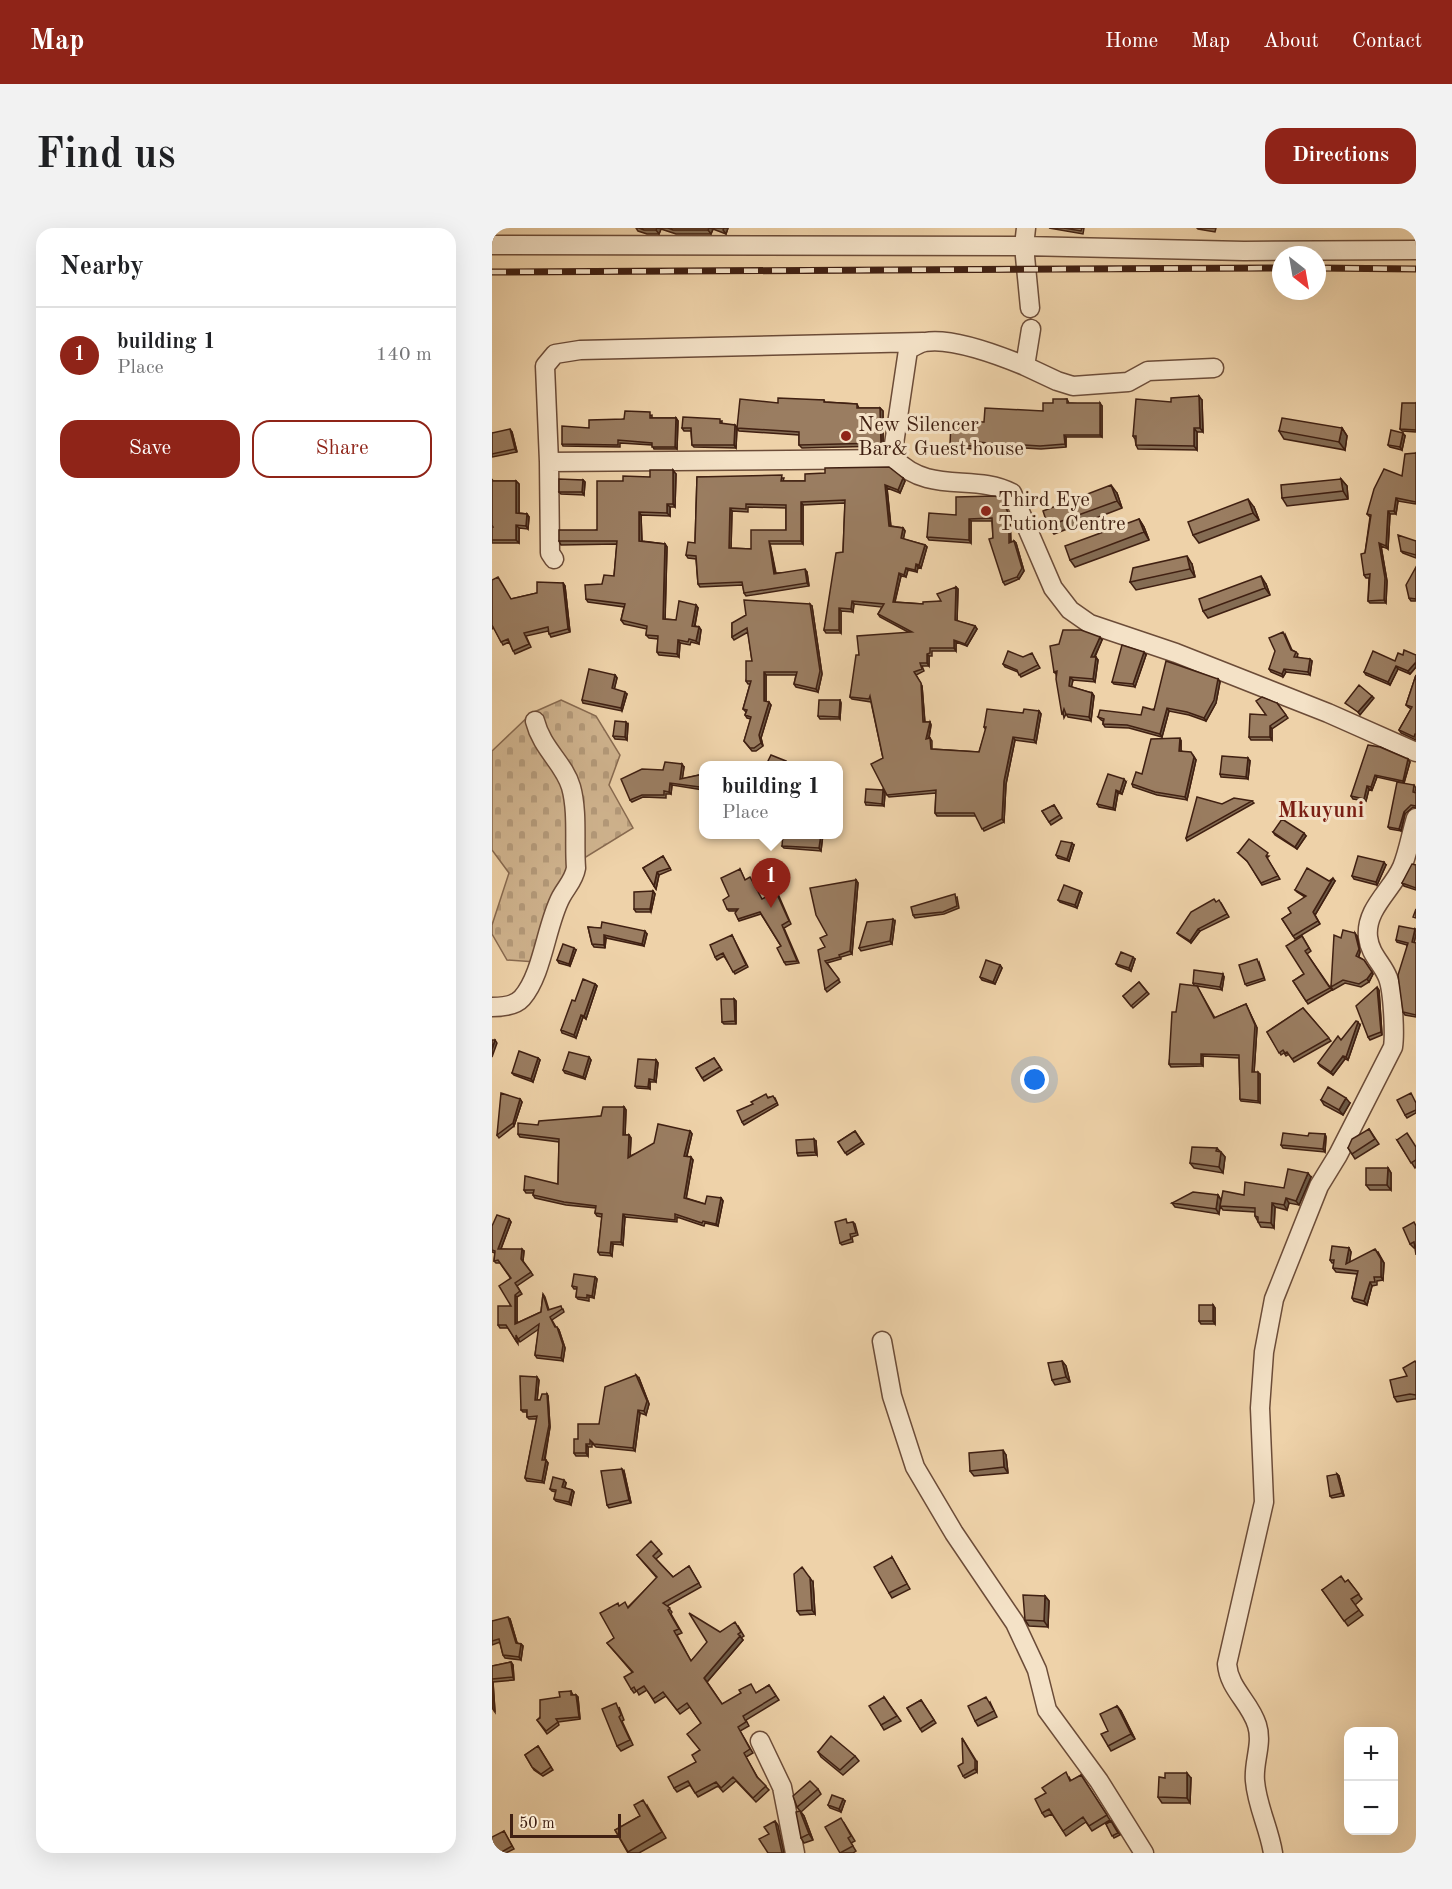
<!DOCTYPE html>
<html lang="en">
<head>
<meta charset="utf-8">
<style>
	body { margin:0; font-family:"Old Standard TT",serif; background:#f2f2f2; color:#202124 }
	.controls { position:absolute; right:18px; bottom:18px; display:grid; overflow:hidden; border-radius:12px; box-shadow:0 6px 24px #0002 }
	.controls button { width:54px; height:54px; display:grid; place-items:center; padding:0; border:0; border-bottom:2px solid #e0e0e0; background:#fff; color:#202124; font:30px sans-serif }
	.compass { position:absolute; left:780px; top:18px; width:54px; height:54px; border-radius:50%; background:#fff; box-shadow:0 6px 24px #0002; rotate:149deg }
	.scale { position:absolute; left:18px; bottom:15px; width:111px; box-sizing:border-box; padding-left:6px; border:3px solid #402012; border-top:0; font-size:16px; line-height:21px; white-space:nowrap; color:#402012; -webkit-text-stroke:4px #f4e2c7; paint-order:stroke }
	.you { position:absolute; left:543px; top:852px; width:21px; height:21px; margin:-15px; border:4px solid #fff; border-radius:50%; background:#1a73e8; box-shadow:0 0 0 9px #1a73e833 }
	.badge { display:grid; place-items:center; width:39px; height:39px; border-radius:50%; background:#8f2418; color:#fff; font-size:20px; font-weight:700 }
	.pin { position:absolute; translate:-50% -50px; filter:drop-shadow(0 2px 3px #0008) }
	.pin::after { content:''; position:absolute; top:32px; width:21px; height:18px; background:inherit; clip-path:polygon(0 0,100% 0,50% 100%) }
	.popup { position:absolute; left:207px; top:533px; width:144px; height:78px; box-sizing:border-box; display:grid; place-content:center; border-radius:12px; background:#fff; filter:drop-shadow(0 2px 4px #0005); font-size:20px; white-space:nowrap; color:#757577 }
	.popup b { font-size:22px; color:#202124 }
	.popup::after { content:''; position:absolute; left:50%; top:100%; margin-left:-12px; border:12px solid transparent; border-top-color:#fff }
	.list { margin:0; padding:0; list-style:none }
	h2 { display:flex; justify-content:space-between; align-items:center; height:78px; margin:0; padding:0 24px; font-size:26px }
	h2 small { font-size:20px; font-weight:400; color:#757577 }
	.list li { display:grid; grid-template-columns:39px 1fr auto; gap:18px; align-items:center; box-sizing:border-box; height:96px; padding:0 24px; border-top:2px solid #e0e0e0 }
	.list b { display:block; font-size:22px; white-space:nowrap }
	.list p { margin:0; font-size:20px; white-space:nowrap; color:#757577 }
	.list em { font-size:20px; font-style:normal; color:#757577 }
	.actions { display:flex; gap:12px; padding:18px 24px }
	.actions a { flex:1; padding:14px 0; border:2px solid #8f2418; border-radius:18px; text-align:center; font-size:21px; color:#8f2418 }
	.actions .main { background:#8f2418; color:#fff }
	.map { position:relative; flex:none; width:924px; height:1625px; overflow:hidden; border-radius:18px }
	header { display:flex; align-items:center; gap:36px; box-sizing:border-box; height:84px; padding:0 30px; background:#8f2418; color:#fff }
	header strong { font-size:28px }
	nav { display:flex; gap:33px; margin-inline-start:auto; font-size:21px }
	.intro { display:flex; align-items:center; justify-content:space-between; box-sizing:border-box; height:144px; padding:0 36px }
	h1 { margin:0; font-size:42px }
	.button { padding:15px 27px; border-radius:18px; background:#8f2418; color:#fff; font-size:21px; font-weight:700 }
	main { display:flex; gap:36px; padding:0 36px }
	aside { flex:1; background:#fff; border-radius:18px; box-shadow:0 6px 24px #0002 }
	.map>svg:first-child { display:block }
	.cemetery { fill:url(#cemetery-stones); stroke:#886a50; stroke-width:1.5 }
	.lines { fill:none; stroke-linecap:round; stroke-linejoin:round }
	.street-casing { stroke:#6c4c38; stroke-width:21 }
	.street { stroke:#f4e2c7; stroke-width:18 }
	.rail-casing { stroke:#402012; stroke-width:7 }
	.rail { stroke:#f4e2c7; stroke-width:4.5; stroke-dasharray:14; stroke-linecap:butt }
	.wall { fill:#846c53; stroke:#402012; stroke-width:1.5; fill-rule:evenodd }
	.shaded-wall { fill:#6c5844; stroke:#402012; stroke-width:1.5 }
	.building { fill:#9a7d61; stroke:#402012; stroke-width:1.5; fill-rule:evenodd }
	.poi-dot { fill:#8f2418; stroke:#f4e2c7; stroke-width:2 }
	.labels { text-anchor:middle; stroke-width:6; stroke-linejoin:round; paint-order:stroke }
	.poi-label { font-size:21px; fill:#402012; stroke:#f4e2c7; text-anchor:start }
	.neighbourhood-label { font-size:22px; font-weight:bold; fill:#7a1f14; stroke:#f4e2c7 }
</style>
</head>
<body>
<header>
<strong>Map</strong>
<nav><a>Home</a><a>Map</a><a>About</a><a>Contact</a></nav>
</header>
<div class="intro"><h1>Find us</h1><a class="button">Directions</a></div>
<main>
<aside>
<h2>Nearby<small></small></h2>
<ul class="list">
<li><span class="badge">1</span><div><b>building 1</b><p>Place</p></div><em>140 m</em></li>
</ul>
<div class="actions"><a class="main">Save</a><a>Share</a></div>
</aside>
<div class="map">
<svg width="924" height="1625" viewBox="0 0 924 1625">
	<defs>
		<pattern id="cemetery-stones" width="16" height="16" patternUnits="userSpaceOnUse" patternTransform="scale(1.5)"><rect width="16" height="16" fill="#d0b48f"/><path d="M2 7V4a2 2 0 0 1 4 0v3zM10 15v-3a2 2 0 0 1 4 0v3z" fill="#b49a7a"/></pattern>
	</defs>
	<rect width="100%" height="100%" fill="#eed2a9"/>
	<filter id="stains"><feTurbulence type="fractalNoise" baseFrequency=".00333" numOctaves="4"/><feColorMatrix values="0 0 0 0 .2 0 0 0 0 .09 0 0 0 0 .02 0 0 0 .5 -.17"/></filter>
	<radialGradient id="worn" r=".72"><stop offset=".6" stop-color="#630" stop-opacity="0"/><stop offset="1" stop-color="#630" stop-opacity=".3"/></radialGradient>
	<path class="cemetery" d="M69 472 104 488 128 527 117 557 141 600 84 635 44 734 15 732 0 706V697L17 645 0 622V523L40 485Z"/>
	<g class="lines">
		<g class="street-casing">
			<path id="street" d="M534 0 532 18 538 80
				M0 17 532 18 752 23 924 22
				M539 101 533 138C509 128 459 109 433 114 427 115 421 119 416 122L402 216 403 231C437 267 483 245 520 265L561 360 578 382 598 396 684 425 836 485 924 524
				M533 138 565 153 581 158 636 154 656 143 722 140
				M403 231 57 234 53 138 63 126 88 122 431 114
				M57 234 58 325 62 331
				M0 779C10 779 23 778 30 770 51 746 54 697 69 669 75 658 82 652 84 640 82 615 86 584 79 559 72 535 50 521 43 493
				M390 1113 400 1168 423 1239 462 1305 523 1395 545 1442 555 1482 607 1553 652 1625
				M268 1513 290 1559 303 1625
				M781 1625C777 1600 765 1578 763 1553 761 1534 771 1516 765 1497 758 1474 737 1461 735 1436L772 1274 768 1180 772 1124 782 1071 827 958 846 927 901 819C903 806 901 763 896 750 891 736 878 727 876 709 873 681 900 662 910 639 916 625 919 606 924 590"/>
		</g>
		<use href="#street" class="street"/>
		<g class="rail-casing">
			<path id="rail" d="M825 40 924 41
				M0 44 789 40"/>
		</g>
		<use href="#rail" class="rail"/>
	</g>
	<path class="wall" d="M144 0H236L234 6 221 1 219 6H184L169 1 167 6H155L146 3Z
		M557 0H592L591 6Z
		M705 0H724L723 4 706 1Z
		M575 171 577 175 610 178V209H574V219L549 221 485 217 484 221 460 220 458 217 551 183 561 175Z
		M332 172 333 174 365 176 367 180H388L391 183V218L310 220 307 217V207L247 203 245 200 244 220 202 219 200 217 199 203H192L190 200 230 193V196L245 199 286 175Z
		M710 172 711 204H705V222L646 221 644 217 643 211 641 208 679 174Z
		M924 175V204L910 203 908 201Z
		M160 187V190H184L186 193 185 221H162L160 217 128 215V219L71 218 70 216 97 200 132 191Z
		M850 200 855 208 853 222 792 211 787 203Z
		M20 204 25 224 0 229V205Z
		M913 208 910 222 898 219 896 217Z
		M924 225V276L906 273 904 286H898L896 321 889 318 895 353 894 375H878L876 373 877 350H874L872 347 873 325 878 289 875 286 910 248Z
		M184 246 183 279H178V288L149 287 150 313 173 316 175 319 173 391 184 392 204 377 206 380 203 398 207 399 209 402 207 416 199 414 198 417 188 415 187 429 167 427 165 424 166 411 157 410 154 407 155 401 132 396 129 392 132 379 96 374 94 371 110 356 122 348 125 316 69 317 67 313 105 302 131 253Z
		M205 249 292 250 291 253H313L411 250 413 253 408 265 395 260 399 298 411 300 413 303 411 311 433 317 435 319 429 340 426 339 425 344 416 342 414 349 409 348 403 374 431 376 449 373 464 359 466 361 465 393 483 398 485 401 475 418 464 414V423H440V428H437V438H430L432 443 424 447 430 458 433 494H438L439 497 437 511 438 510 440 513V521L487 524 494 502 492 499 531 485 547 483 549 486 544 515 523 512 514 556 512 594 492 603 484 588H445L443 585 444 565 397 569 395 567 391 530 379 474 360 471 358 469 367 427 418 405 388 389 386 386 390 379 362 376 361 384 349 383V405H334L332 402 351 324 353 275 311 277V316H278L284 345 315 344 317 358 254 368 252 365 251 357 208 359 206 356 204 331 196 330 194 327 203 315ZM256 279 294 280V302L259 321 239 320 240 283 256 284Z
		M849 251 855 258 856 271 795 278 790 270Z
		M91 252 93 254 92 267 69 266 67 264Z
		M1 253H24L27 256V285L35 286 37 289 36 301 27 300V315H0V299H1Z
		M625 265 630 280 562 306 556 298Z
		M512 274 518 290 519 314 522 313 524 315 532 343 527 351 513 357 511 354 501 310 500 293H479V315L437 312 435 309 464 287Z
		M762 279 767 292 707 315 701 307Z
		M647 291 652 299 657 312 583 339 578 332Z
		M924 313V330L911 325 909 323Z
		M700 336 703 349 644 362 638 354Z
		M924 339V373H919L917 370Z
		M0 352 19 371 45 365 71 355 73 358 78 404 59 409 56 403 34 408 39 419 23 426 17 414 11 417 2 400 0 401Z
		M774 356 778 367 716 390 711 383Z
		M320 378 330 446 326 464 304 459 302 456 304 447H274V473L279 477 269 510 271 518 264 523H260L252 513 259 491 255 490 253 487 254 484 251 481 258 456H256L254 453 260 433 256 404 242 412 240 409V395Z
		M793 406 800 422 804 424 806 426 805 429 820 433 818 447 794 444 791 449 779 444 777 441Z
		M610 412 603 429 606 432 603 454 581 452 579 459 600 465 602 468 599 493 576 489 574 486 572 490 564 446 562 444Z
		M654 427 643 459 622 456 620 454Z
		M911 427H924V439L918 446 906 441 898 457 874 447 872 444 903 433Z
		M541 428 548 440 529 449 526 444 513 439 511 436 531 429Z
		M123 447 125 450 122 461 135 466 130 483 91 475 90 472Z
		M924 447V512L909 505 907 502 919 481 916 479 914 477Z
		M726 451 728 454 724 475 714 493 697 487 677 483 670 509 637 500 613 499 611 496V493L609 492 606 489 649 487Z
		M348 472 349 475 348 491H328L326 488Z
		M785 475 796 490 780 501V512H759L757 509 774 487Z
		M136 496 135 512 123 511 121 508Z
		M689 513V523L701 527 704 532 695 572 665 567 641 559 640 556 650 546Z
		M888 519 918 534 912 555 885 549 880 562 877 561 874 573 861 571 859 568Z
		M758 533 756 551 729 549 728 546Z
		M192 539 190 551 212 546V562L180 557 179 566H174V570L151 569 140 574 138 572 171 542Z
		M634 554 630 566 626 565 623 582 607 579 605 576Z
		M922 557 924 560 923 564 924 565V580L921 579 913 586 909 603 898 601 896 599Z
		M391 562 393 565 392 578 374 577 373 574Z
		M760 573 762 575 695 613 694 610 730 576Z
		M562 577 570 590 559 597 550 583Z
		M781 604 814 608 805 621 783 607Z
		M331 606 329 623 292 620 290 618Z
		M582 617 577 633 566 630 564 627Z
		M746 625 777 628 775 630 788 651 770 657 757 635Z
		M171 628 179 642 167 647 164 661 151 640Z
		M894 637 885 657 862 651 860 648Z
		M924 637V662L912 658 910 655Z
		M248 641 253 652 270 671 286 666 299 696 292 700 307 735 294 737 292 734 289 718 269 686 247 693 246 691 244 683H237L235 681 237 668Z
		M364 652 366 655 360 726 349 729V731L335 735 348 754 335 764 333 761V719L335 707Z
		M837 653H843L823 687 828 696 803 711 790 691 799 685 813 669 805 664 803 662Z
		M161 663 163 666 159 684H144L142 681Z
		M588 663 590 665 585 680 568 674 566 672Z
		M465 669 467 680 452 686 423 690 421 687Z
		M724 674 729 675 737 689 708 703 699 715 687 707 685 705Z
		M403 693 400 716 369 723 367 720Z
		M96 699 155 706 152 718 114 710 113 720 102 719 100 716Z
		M923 701 924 703 922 715H924V789L913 787 911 784 915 717 905 714 904 712Z
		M240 707 256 739 243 746 232 728 225 732 223 729Z
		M810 708 819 723 815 726 840 762 816 776 801 753 812 746Z
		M865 708 868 724 867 729 872 732 881 746 877 754 869 759 853 755 841 762 839 759 849 710Z
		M84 722 78 738 67 735 65 732Z
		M643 731 639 743 626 738 624 736Z
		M767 734 773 752 755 758 753 756Z
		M508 737 510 740 503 756 490 752 488 749Z
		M732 749 730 762 705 758 723 790 754 776 755 779 765 800 762 844 768 846V875L749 873 748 871 747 830 711 828V838L679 839 677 836 684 784 702 757 701 755Z
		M647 754 657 766 641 780 631 768Z
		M103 756 105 758 94 791 91 789 84 810 70 805 69 802 83 773Z
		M887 762 890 807 878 812 876 809Z
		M242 771 244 773V796H232L230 794Z
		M811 780 839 813 802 834 797 826 794 828 792 825 789 827 775 804Z
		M868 797 856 832 853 831 841 847 828 838 826 835 849 812Z
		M97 829 99 832 93 851 73 845 71 842Z
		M46 830 48 832 41 854 22 847 20 845Z
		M222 830 230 842 212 853 204 840Z
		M164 832 166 835 164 854H158V861L145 860 143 858Z
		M277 869 283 870 286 877 252 897 250 894Z
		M28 871 30 874 22 898 7 910 5 907Z
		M829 872 858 875 851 887 832 877Z
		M924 874V885L915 890 913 887Z
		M132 879 134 882 133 907H137L139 910 138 928 198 903 200 906 195 928 201 932 194 970 213 976 229 970 231 973 226 998 213 995 212 998 185 989V994L133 989 131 1017 121 1016 120 1028 108 1027 106 1024 110 989 105 988 103 985 104 980 74 977 43 970 41 967 42 965H34L32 962 66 956 67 914 28 909 26 906 46 897 109 888Z
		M877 901 887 916 863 931 856 920Z
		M363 903 372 916 355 927 346 914Z
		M833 906 834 909 833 924 791 920 789 917Z
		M905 912 924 919V939L923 940Z
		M324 913 325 927 306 928 305 925Z
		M725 920 733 929 731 945 702 940 698 935Z
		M896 940 899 945V962H878L874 957Z
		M819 949 807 977 797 975 795 982 783 979 782 1000 769 999 763 988V984L731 982 728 978 752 967 792 960Z
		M726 967 729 972 727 986 683 979 680 975Z
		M17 991 19 994 9 1021 32 1023 31 1033 41 1047 25 1058 30 1066 25 1069V1095L49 1084 51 1066 53 1069 57 1082 71 1081 72 1084 60 1092 64 1099 67 1102 73 1120 71 1133 45 1130 43 1127 47 1101 28 1114 26 1110V1116L16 1100H8L6 1097 19 1078V1051L8 1035H4L2 1033 3 1025 0 1024V998Z
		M356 994V995L361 994 363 996 366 1007 360 1009 361 1014 350 1017 348 1015Z
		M924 997 923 1020H922L918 1016Z
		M857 1020 859 1024 857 1035 886 1024 892 1035 891 1052 885 1053V1057L880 1058 875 1077 862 1073 860 1070 865 1046 844 1044 841 1040 842 1035H840L838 1032Z
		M103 1049 105 1051 102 1070 97 1069V1073L86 1071 84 1069 85 1061H82L80 1058Z
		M721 1077 723 1080V1096H709L707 1093Z
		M570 1133 574 1138 578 1154 563 1157 560 1152Z
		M924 1135V1171H922L905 1174 902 1169Z
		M147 1150 157 1176 154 1187 148 1185 143 1223 104 1219 100 1215V1219H96V1228H84L82 1225 86 1211 107 1196Z
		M47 1152 45 1172H48L55 1166 56 1168 58 1199 53 1232 56 1235 52 1255 35 1253 33 1250 45 1191H37L35 1189V1184H31L29 1182Z
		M514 1227 516 1245 482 1248 478 1243Z
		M132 1243 139 1275 117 1280 115 1277Z
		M845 1246 847 1248 852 1268 840 1270 838 1268Z
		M74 1255 73 1260 80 1262 82 1264 79 1277 64 1273 62 1271 64 1264 60 1263 58 1261Z
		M167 1322 170 1326 164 1331 181 1349 197 1338 209 1359 175 1378 180 1384 179 1386 190 1405 185 1407 199 1433 228 1404 246 1398 252 1408 249 1410 251 1412 215 1454 230 1476 264 1465 277 1457 287 1472 254 1492 257 1498 248 1503 261 1525 254 1529 266 1550 277 1562 264 1574 244 1553 231 1564 226 1558 206 1569 198 1557 185 1564 182 1560 204 1534 208 1522 209 1495 198 1479 188 1486 174 1468 163 1475 155 1462 147 1467 145 1463 142 1465 139 1461 140 1444 115 1415 122 1410 127 1378 136 1379 165 1350 145 1327Z
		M400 1329 418 1361 400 1370 397 1365Z
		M856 1352 870 1371 863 1377 871 1387 856 1398 830 1362 853 1354Z
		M321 1354 323 1386 308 1387 305 1383Z
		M553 1368 557 1373 556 1399 537 1398 533 1392Z
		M18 1391 25 1415 29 1416 31 1418 29 1432 13 1430 11 1427 8 1414 0 1417V1393Z
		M19 1434 21 1437 22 1452 1 1454 3 1484 0 1479V1438Z
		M79 1463 81 1467H84L86 1469 88 1491 66 1494 67 1497 55 1506 45 1492 68 1469Z
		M392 1469 409 1493 392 1502 389 1497Z
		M429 1472 444 1495 430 1504 415 1480Z
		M498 1474 505 1489 486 1498 483 1493Z
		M625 1478 629 1483 643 1511 619 1523 616 1518V1503Z
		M127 1479 132 1492 130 1493 141 1517 129 1523 125 1518Z
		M46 1518 61 1542 51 1548 42 1542 33 1527Z
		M326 1524 363 1528 367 1533 351 1547 329 1529Z
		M485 1534V1544L473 1550 471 1548Z
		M589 1547 618 1592 600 1603 594 1594 574 1608 560 1586 553 1589 550 1585 554 1565 577 1549 579 1553Z
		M699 1550 698 1575H670L666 1569Z
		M326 1561 329 1566 309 1584 312 1588 321 1612 312 1615 309 1610 308 1583 305 1579Z
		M353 1573 349 1584 338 1580 336 1577Z
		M155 1577 174 1610 147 1625H136L123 1602 148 1588Z
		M619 1593 628 1607 622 1610 614 1596Z
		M352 1595 363 1613 359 1615 364 1623 361 1625H348Z
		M12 1603 22 1621 14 1625H5L0 1616Z"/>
	<path class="shaded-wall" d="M165 0 169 1 167 6 164 2Z
		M217 0 221 1 219 6 216 2Z
		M232 0H236L234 6 231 2Z
		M707 168 710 172 711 204 708 200Z
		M608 175 610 178V209L608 207Z
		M388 180 391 183V218L389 215Z
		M184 190 186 193 185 221 183 219Z
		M243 197 245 199 244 220 242 217Z
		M702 200 705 204V222L702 218Z
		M850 200 855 208 853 222 847 214Z
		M18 201 20 204 25 224 23 221Z
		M911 205 913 208 910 222 908 219Z
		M572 207 574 209V219L573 216Z
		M181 242 184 246 183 279 181 276Z
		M411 250 413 253 408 265 406 262Z
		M849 251 855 258 856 271 851 263Z
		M91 252 93 254 92 267 90 264Z
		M24 253 27 256V288L24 285Z
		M393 257 395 260 399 301 397 298Z
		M619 257 625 265 630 280 625 273Z
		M904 270 906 273 904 286 902 283Z
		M510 271 518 290 519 318 517 315Z
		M756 271 762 279 767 292 761 285Z
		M309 274 311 277V316L309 313Z
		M175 276 178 279V288L175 285Z
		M238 280 240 283 239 322 237 320Z
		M896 283 898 286 896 321 894 318Z
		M147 284 149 287 150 316 147 313Z
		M35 286 37 289 36 301 34 298Z
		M477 291 479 293V315L477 312Z
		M647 291 652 299 657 312 652 304Z
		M24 297 27 300V315L24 312Z
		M411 300 413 303 411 313 409 310Z
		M277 313 278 316 284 348 282 346Z
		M522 313 524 315 532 343 527 351 525 349Z
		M887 315 889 318 895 353 894 375 892 372Z
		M173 316 175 319 173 395 171 391Z
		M433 317 435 319 429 340 427 337Z
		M695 328 700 336 703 349 698 341Z
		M424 336 426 339 425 344 423 342Z
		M414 340 416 342 414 349 412 347Z
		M313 341 315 344 317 358 315 355Z
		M407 345 409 348 402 377 401 374Z
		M769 348 774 356 778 367 773 360Z
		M71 355 73 358 78 404 76 401Z
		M464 359 466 361 465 395 463 392Z
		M360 373 362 376 361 384 359 381Z
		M318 376 320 378 330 446 326 464 324 461Z
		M204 377 206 380 202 401 200 398Z
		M347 380 349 383V405L347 402Z
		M483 398 485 401 475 418 473 416Z
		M207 399 209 402 207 416 204 413Z
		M608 409 610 412 601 432 599 429Z
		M186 412 188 415 187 429 185 426Z
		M462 412 464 414V423L462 420Z
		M652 424 654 427 643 459 641 456Z
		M435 426 437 428V438L435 435Z
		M604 429 606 432 603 454 601 451Z
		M818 431 820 433 818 447 816 444Z
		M924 434V439L918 446 916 443Z
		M904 438 906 441 898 457 896 454Z
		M792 441 794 444 791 449 790 446Z
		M272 444 274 447V476L272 473Z
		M422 444 430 458 433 497 431 494Z
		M123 447 125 450 122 463 120 460Z
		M578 449 581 452 579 461 577 458Z
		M726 451 728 454 724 475 714 493 712 490Z
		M133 464 135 466 130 483 129 480Z
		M600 465 602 468 599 493 597 489Z
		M880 468 882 470 868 487 866 484Z
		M348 472 349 475 348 491 347 489Z
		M277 474 279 477 269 510 271 518 269 515 267 507Z
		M675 480 677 483 670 509 668 506Z
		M547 483 549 486 544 515 542 512Z
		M134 494 136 496 135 512 133 509Z
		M438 494 439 497 436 514 434 511Z
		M778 498 780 501V512L778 509Z
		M521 509 523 512 514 556 512 594 510 591 512 553Z
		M688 510 689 513V526L687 523Z
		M702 529 704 532 695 572 693 569Z
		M756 530 758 533 756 551 754 549Z
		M916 531 918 534 912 555 911 553Z
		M190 536 192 539 190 554 188 551Z
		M883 547 885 549 880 562 879 559Z
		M632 551 634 554 630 566 628 564Z
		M178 555 180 557 179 566 177 564Z
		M875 558 877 561 874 573 872 571Z
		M391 562 393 565 392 578 390 576Z
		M624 562 626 565 623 582 621 580Z
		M912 584 913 586 909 603 907 601Z
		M812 605 814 608 805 621 803 619Z
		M329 606H331L329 623 327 620Z
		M580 615 582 617 577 633 575 631Z
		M892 634 894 637 885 657 884 654Z
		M165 644 167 647 164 661 162 658Z
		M841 650 843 653 823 687 828 696 821 684Z
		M364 652 366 655 360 726 358 723Z
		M161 663 163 666 159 684 158 681Z
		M588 663 590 665 585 680 583 677Z
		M401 691 403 693 400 716 398 713Z
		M706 701 708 703 699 715 698 713Z
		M923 701 924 703V706L922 717 920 714Z
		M153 703 155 706 152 718 150 716Z
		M863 705 865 708 868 724 866 730 864 728Z
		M112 707 114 710 113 720 112 717Z
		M82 720 84 722 78 738 77 736Z
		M641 729 643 731 639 743 637 740Z
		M508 737 510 740 503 756 501 754Z
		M880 744 881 746 877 754 875 751Z
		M731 746 732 749 730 762 728 759Z
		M103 756 105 758 94 791 92 788Z
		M885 759 887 762 890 807 889 804Z
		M242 771 244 773V796L243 793Z
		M754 776 765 800 762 846 760 844Z
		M89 787 91 789 84 810 82 807Z
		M866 794 868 797 856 832 854 829Z
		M3 812 5 815 0 829V821Z
		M709 826 711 828V838L709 836Z
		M851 828 853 831 841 847 839 844Z
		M97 829 99 832 93 851 91 849Z
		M46 830 48 832 41 854 39 851Z
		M164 832 166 835 164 854 162 852Z
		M766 844 768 846V875L766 873Z
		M157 851 158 854V861L156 859Z
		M854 870 858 875 851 887 847 882Z
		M28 871 30 874 22 898 21 895Z
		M132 879 134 882 133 910 131 907Z
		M198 903 200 906 194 931 192 928Z
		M833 906 834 909 833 924 831 921Z
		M137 907 139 910 138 932 136 930Z
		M322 911 324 913 325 927 323 924Z
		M729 924 733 929 731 945 727 939Z
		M199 929 201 932 194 972 192 970Z
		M896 940 899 945V962L895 957Z
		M816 945 819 949 807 977 804 973Z
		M726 967 729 972 727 986 724 981Z
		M229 970 231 973 226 998 224 996Z
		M794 970 797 975 795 982 792 977Z
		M780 975 783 979 782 1000 779 995Z
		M131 986 133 989 131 1017 129 1014Z
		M17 991 19 994 8 1023 6 1021Z
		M119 1014 121 1016 120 1028 118 1025Z
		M857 1020 859 1024 857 1040 854 1036Z
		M30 1021 32 1023 31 1033 29 1031Z
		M883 1021 892 1035 891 1052 889 1049Z
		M103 1049 105 1051 102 1070 100 1068Z
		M878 1054 880 1058 875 1077 872 1073Z
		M23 1067 25 1069V1098L23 1096Z
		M721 1077 723 1080V1096L721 1093Z
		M65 1099 67 1102 73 1120 71 1133 69 1130Z
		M570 1133 574 1138 578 1154 574 1149Z
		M144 1147 147 1150 157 1176 154 1187 152 1183Z
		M45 1149 47 1152 45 1174 43 1172Z
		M55 1166 56 1168 58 1199 52 1234 50 1232Z
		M146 1182 148 1185 143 1223 141 1220Z
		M94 1216 96 1219V1228L94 1225Z
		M511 1222 514 1227 516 1245 512 1239Z
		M54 1232 56 1235 52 1255 50 1253Z
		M130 1241 132 1243 139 1275 137 1272Z
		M845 1246 847 1248 852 1268 850 1265Z
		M72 1252 74 1255 72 1262 70 1259Z
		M80 1262 82 1264 79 1277 77 1274Z
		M318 1350 321 1354 323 1386 320 1382Z
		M553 1368 557 1373 556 1399 552 1393Z
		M16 1389 18 1391 26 1418 24 1415Z
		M248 1408 251 1412 215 1454 212 1450Z
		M29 1416 31 1418 29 1432 27 1429Z
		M19 1434 21 1437 22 1452 21 1449Z
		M0 1453 1 1454 3 1484 1 1481Z
		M84 1467 86 1469 88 1491 87 1489Z
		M625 1478 629 1483 643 1511 639 1506Z
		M470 1510 485 1534V1544L483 1541Z
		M695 1545 699 1550 698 1575 695 1570Z
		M351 1571 353 1573 349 1584 347 1581Z
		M308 1583 312 1588 321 1612 317 1606Z
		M283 1593 286 1597 292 1625H290L289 1623Z"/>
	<path class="building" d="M147 0H165L164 2H152Z
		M176 0H217L216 2H181Z
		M572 0H590L589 3Z
		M707 168 708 200H702V218L644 217V208H641L644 171 679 174V170Z
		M286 170 332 172V174L365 176V180H388L389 215 307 217V204L245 200 248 171 286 175Z
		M561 171H575V175H608V207H572L573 216 548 218 483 214V218L458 217 459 193 492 194 493 180 551 183V175H561Z
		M910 175H924V202L908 201Z
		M133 183 158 184V190H184L183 219H160V215L126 212V217L70 216V198L97 200V192L132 191Z
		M191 189 228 191V195L243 197 242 217H200L199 200H190Z
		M790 190 850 200 847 214 787 203Z
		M18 201 23 221 0 226V205Z
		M899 202 911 205 908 219 896 217Z
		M924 225V274L904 270 902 283H896L894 318 887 315 893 350 892 372 876 373 878 346 872 347 869 326 873 325 879 287 875 286 882 261 892 241 910 248 913 226Z
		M397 239 411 250 406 262 393 257 397 298 411 300 409 310 433 317 427 337 424 336 423 342 414 340 412 347 407 345 401 374 431 376V374L449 373 445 366 464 359 463 392 483 398 473 416 462 412V420H438V425L435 426V435H428L430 441 422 444 429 455 431 494H438L434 511 438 510 439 521 487 524 494 499H492L495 481 531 485 532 481 547 483 542 512 521 509 512 553 510 591 490 601 482 585H443L444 562 395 567 379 536 391 530 378 468 377 471 358 469 364 427H367L365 408 420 404 386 386 392 376 360 373 359 381 347 380V402H332L344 325 351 324 353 272 309 274V313H277L282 346 313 341 315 355 252 365 250 354 206 356 204 328 194 327 196 314 203 315 205 249 290 247 289 253H313V246L333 245V240ZM254 276 294 277V302H259V321L237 320 238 280 254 281Z
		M158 242H181V276H175V285L147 284V313L173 316 171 391 184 392 187 373 204 377 200 398 207 399 204 413 197 411 196 414 186 412 185 426 165 424 166 408 154 407 155 398 129 392 133 376 94 371 93 357 110 356 112 347 122 348 125 313H67V302H105V253H131V248L158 249Z
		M0 251 1 253H24V285L35 286 34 298 24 297V312H0V299H1L0 297Z
		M67 251 91 252 90 264H67Z
		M849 251 851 263 790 270 789 257Z
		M619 257 625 273 556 298 551 283Z
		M503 268 510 271 517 287V315L522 313 530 340 525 349 511 354 497 311 501 310 500 290 477 291V312L435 309 437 285 464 287V269Z
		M756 271 761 285 701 307 696 294Z
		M647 291 652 304 578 332 573 318Z
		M906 307 924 313V327L909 323Z
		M695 328 698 341 638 354 641 340Z
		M924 339V371L917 370 914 357Z
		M769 348 773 360 711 383 707 371Z
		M6 349 19 371 45 365V354L71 355 76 401 57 406 56 399 32 405 37 416 21 423 16 411 9 414 0 397V352Z
		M252 372 318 376 328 443 324 461 302 456 305 444H272V473L277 474 267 507 269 515 262 520H258L252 513 259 489 253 487 255 482 251 481 259 453H254V433H260L255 400 240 409V395L254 387Z
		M571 402H589L608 409 599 429H604L601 451 578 449 577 458 600 465 597 489 574 486 572 481 570 487 564 451 565 443 562 444 558 418 567 416Z
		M791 404 799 422 804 424 802 429 818 431 816 444 792 441 790 446 777 441 783 423 777 410Z
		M630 417 652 424 641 456 620 454Z
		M912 422 924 427V434L916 443 904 438 896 454 872 444 881 423 903 433 906 425 911 427Z
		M516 423 531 429 540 425 546 437 527 447 525 442 511 436Z
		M674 433 726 451 722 472 712 490 695 484 675 480 668 506 635 497 611 496 612 491 606 489 608 482 649 487 651 479 662 482Z
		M97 441 123 447 120 460 133 464 129 480 90 472Z
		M924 447V506H923L922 509 907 502 920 479 914 477Z
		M867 457 880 468 866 484 853 475Z
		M770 469 785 475 794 487 778 498V509H757L758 486 774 487 764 473Z
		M327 472H348L347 489 326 488Z
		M123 493 134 494 133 509 121 508Z
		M688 510 687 523 699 524 702 529 693 569 663 564 640 556 644 544 650 546 659 511Z
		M876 517 888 519 916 531 911 553 883 547 879 559 875 558 872 571 859 568Z
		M279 527 294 533 292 537H274Z
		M730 528 756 530 754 549 728 546Z
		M173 534 190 536 188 551 212 546V559H208L178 555 177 564 172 563V567H150L138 572 129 551 150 541 171 542Z
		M616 546 632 551 628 564 624 562 621 580 605 576Z
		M905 554 922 557 921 564 924 565V578L919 577 912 584 907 601 896 599Z
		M374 561 391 562 390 576 373 574Z
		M705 569 730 576 742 570 760 573 694 610Z
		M562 577 568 587 557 594 550 583Z
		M790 591 812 605 803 619 781 604Z
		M291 606H329L327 620 290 618Z
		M757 611 776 625 774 628 786 648 769 655 755 633 746 625Z
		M569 613 580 615 575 631 564 627Z
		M171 628 178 640 165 644 162 658 151 640Z
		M866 628 892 634 884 654 860 648Z
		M920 636 924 637V660L910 655Z
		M815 640 837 653 841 650 821 684 826 693 801 708 790 691 799 685 796 680 814 668 803 662Z
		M248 641 253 652 258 649 270 671 284 664 297 693 290 697 305 733 292 734 285 720 289 718 268 684 246 691 243 685 246 681H235L231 672 237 668 229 650Z
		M364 652 358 723 347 727 348 729 333 733 347 751 333 761 326 722 333 719 328 710 335 707 324 687 318 660Z
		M572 657 588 663 583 677 566 672Z
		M161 663 158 681H142V664Z
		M463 666 465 678 451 684 421 687 419 679Z
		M722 671 724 674 727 672 735 686 706 701 698 713 685 705 699 684Z
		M924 681V690L921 689Z
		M401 691 398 713 367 720 375 694Z
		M110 694 153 703 150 716 112 707V717L100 716 96 699 109 700Z
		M907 698 923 701 920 714 924 715V787L911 784 906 747 916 715 904 712Z
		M851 702 863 705 867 721 864 728 872 732 880 744 875 751 867 756 851 752 839 759 842 707 849 710Z
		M240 707 254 737 241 744 231 725 223 729 218 717Z
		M810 708 817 720 813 723 838 760 814 773 801 753 812 746 794 718Z
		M71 716 82 720 77 736 65 732Z
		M629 724 641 729 637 740 624 736Z
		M765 731 772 750 753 756 747 737Z
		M494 732 508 737 501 754 488 749Z
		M702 742 731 746 728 759 701 755Z
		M91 751 103 756 92 788 89 787 82 807 69 802 80 772 83 773Z
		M647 754 655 764 639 778 631 768Z
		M688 756 705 758 722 790 754 776 763 797 760 844H766V873L748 871 747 827 709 826V836H677L680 784H684Z
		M885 759 889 804 876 809 864 778Z
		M229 771H242L243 793 230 794Z
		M811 780 837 810 800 831 795 824 793 825 791 822 787 825 775 804Z
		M864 793 866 794 854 829 851 828 839 844 826 835 846 808 849 812Z
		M0 812H3L0 821Z
		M27 823 46 830 39 851 20 845Z
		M77 824 97 829 91 849 71 842Z
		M222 830 228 839 210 850 204 840Z
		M146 831 164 832 162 852 157 851 156 859 143 858Z
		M836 859 854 870 847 882 829 872Z
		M9 865 28 871 21 895 5 907Z
		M919 865 924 875V882L913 887 905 872Z
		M274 866 276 870 281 868 285 875 250 894 245 883 261 876 259 874Z
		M111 879H132L131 907H137L136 930 162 915 166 896 198 903 192 928 199 929 192 970 213 976 215 968 229 970 224 996 211 993 210 995 183 986V992L131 986 129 1014H119L118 1025 106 1024 110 986 103 985 104 978 72 974 41 967 42 962H32L33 948 66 956 67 911 26 906V895L46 897 47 893 109 888Z
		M877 901 883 911 860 926 856 920 860 911Z
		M363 903 370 914 353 925 346 914Z
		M791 905 816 908 817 905 833 906 831 921 789 917Z
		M915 905 924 919V932L919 935 905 912Z
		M322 911 323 924 305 925 304 912Z
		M700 919 725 920 724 923 729 924 727 939 698 935Z
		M874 940H896L895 957H874Z
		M796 941 816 945 804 973 794 970 792 977 780 975 779 995 766 994V989L763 988V980L728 978 731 963 752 967 753 954 792 960Z
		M701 964 726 967 724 981 680 975Z
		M5 987 17 991 6 1021H30L29 1031 39 1044 23 1055 28 1063 23 1067V1096L49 1084 51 1066 56 1082 69 1078 70 1081 58 1089 63 1099H65L71 1117 69 1130 43 1127 47 1096 26 1111 24 1107V1113L14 1097H6V1078H19L7 1058 19 1050 6 1032 2 1033 3 1023 0 1022V998Z
		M354 991 355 995 361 994 364 1005 358 1006 359 1011 348 1015 343 994Z
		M922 994 924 998V1027L922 1014 918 1016 911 1000Z
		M840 1018 857 1020 854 1036 883 1021 889 1031V1049H882L883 1054H878L872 1073 860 1070 866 1043 841 1040 842 1032H838Z
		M82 1046 103 1049 100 1068 95 1067V1070L84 1069 85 1059 80 1058Z
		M707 1077H721V1093H707Z
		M570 1133 574 1149 560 1152 556 1135Z
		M923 1133 924 1135V1167L918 1166 902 1169 898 1152 915 1148 911 1140Z
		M144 1147 155 1173 152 1183 146 1182 141 1220 102 1216 98 1212V1216H94V1225H82V1211H86V1196H107L113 1159Z
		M28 1148 45 1149 43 1172H48L50 1166H55L57 1197 50 1232H54L50 1253 33 1250 45 1188 35 1189V1182H29Z
		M511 1222 512 1239 478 1243 477 1225Z
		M130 1241 137 1272 115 1277 109 1243Z
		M845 1246 850 1265 838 1268 835 1248Z
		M61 1249 72 1252 70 1259 80 1262 77 1274 62 1271 64 1262 58 1261Z
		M159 1313 167 1322 161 1328 181 1349 197 1338 207 1355 171 1375 178 1380 176 1382 187 1401 182 1403 199 1433 215 1414 197 1385 228 1404 243 1394 249 1404 246 1406 248 1408 212 1450 230 1476 249 1465 247 1462 259 1456 264 1465 277 1457 284 1468 251 1488 254 1494 246 1499 258 1521 252 1525 265 1549 274 1558 261 1570 241 1549 229 1560 224 1554 203 1565 196 1553 182 1560 176 1549 204 1534 200 1527 208 1522 195 1506 209 1495 195 1475 185 1482 171 1464 161 1471 152 1458 144 1463 142 1459 139 1461 132 1449 141 1444 115 1415 122 1410 108 1385 126 1375 127 1378 133 1374 136 1380 165 1349 145 1327Z
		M400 1329 415 1356 397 1365 382 1339Z
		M310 1339 318 1350 320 1382 305 1383 302 1346Z
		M849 1348 853 1354 856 1352 867 1366 859 1371 867 1382 852 1393 830 1362Z
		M531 1367 553 1368 552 1393 533 1392Z
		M16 1389 24 1415 29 1416 27 1429 11 1427 7 1411 0 1413V1393Z
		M19 1434 21 1449 0 1451V1438Z
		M79 1463V1467H84L87 1489 64 1491 66 1494 54 1503 45 1492 48 1490V1472L68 1469 67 1464Z
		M392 1469 405 1488 389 1497 377 1478Z
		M494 1469 502 1483 483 1493 476 1478Z
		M429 1472 442 1492 428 1501 415 1480Z
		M124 1475 129 1487 127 1489 138 1512 125 1518 110 1481Z
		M625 1478 639 1506 616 1518 609 1506 616 1503 608 1486Z
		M339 1508 363 1528 348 1542 326 1524Z
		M470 1510 483 1532V1541L471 1548 466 1538 471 1535Z
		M46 1518 59 1539 49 1546 40 1539 33 1527Z
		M574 1544 578 1553 589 1547 615 1587 597 1598 591 1589 571 1603 557 1581 550 1585 543 1571 554 1565 550 1560Z
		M673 1545H695V1570L666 1569 667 1549 673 1550Z
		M318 1553 326 1561 305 1579 301 1568Z
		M340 1567 351 1571 347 1581 336 1577Z
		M151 1572 170 1604 136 1624 123 1602 148 1588 142 1577Z
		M308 1583 317 1606 309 1610 304 1584Z
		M349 1590 359 1608 356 1610 361 1618 348 1625 333 1599Z
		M283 1593 290 1625H276L267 1611 277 1606 272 1599Z
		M619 1593 626 1605 620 1608 614 1596Z
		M12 1603 20 1618 8 1625 6 1622 4 1623 0 1616V1609Z"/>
	<g class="poi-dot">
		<circle cx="354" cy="208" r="6"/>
		<circle cx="494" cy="283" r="6"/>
	</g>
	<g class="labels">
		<g class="poi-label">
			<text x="366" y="203">New Silencer<tspan x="366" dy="24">Bar&amp; Guest house</tspan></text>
			<text x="506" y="278">Third Eye<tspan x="506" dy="24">Tution Centre</tspan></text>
		</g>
		<g class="neighbourhood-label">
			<text x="829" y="589">Mkuyuni</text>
		</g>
	</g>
	<rect width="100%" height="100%" filter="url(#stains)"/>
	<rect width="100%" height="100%" fill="url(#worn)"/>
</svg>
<div class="controls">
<button>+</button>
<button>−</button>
</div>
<svg class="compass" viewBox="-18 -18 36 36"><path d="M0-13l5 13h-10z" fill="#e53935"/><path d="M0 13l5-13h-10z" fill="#757577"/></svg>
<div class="scale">50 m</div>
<div class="you"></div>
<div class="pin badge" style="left:279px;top:680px">1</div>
<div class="popup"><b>building 1</b>Place</div>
</div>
</main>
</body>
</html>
